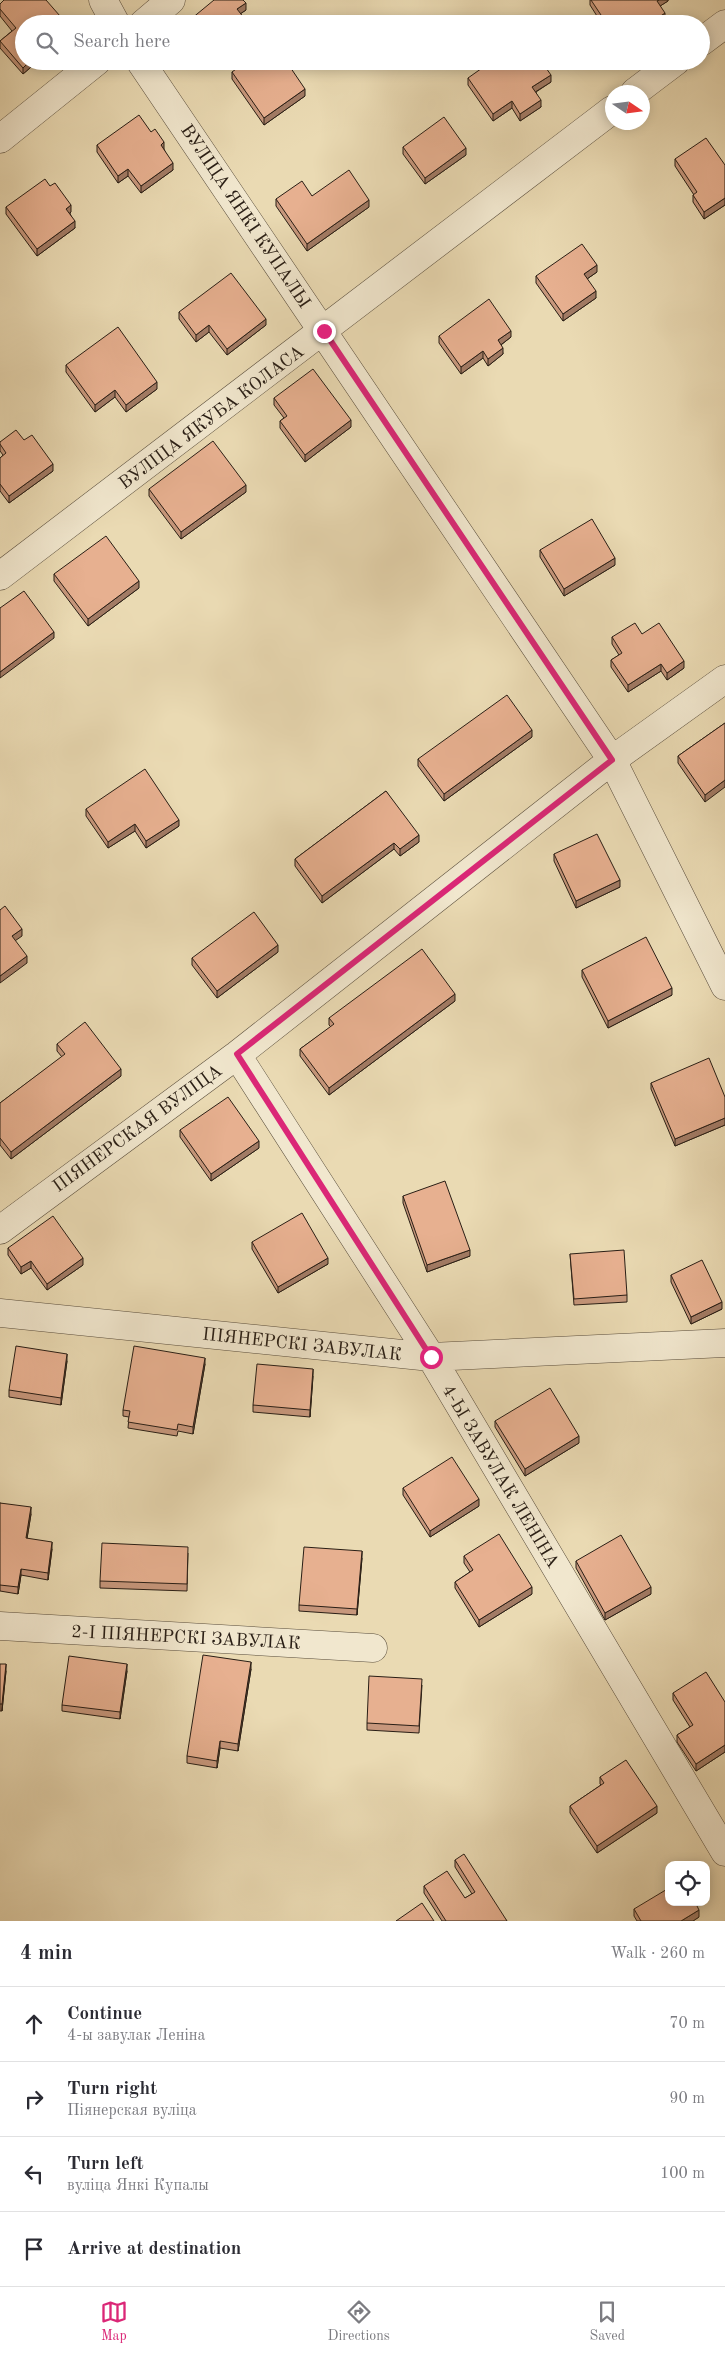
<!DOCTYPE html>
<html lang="en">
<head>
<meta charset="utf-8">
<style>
	body { margin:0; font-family:"Old Standard TT",serif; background:#f2f2f3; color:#2b2b33 }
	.controls { position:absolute; right:15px; bottom:15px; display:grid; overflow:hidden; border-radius:10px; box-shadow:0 2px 12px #0003 }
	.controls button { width:45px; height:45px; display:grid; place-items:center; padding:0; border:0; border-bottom:1px solid #e1e1e2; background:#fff; color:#2b2b33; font:25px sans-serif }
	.compass { position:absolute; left:605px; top:85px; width:45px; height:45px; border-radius:50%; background:#fff; box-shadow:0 2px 12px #0003; rotate:103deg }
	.stop { position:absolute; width:15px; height:15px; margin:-11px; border:4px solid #db2777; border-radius:50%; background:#fff }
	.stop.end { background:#db2777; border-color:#fff; box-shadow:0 1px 5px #0008 }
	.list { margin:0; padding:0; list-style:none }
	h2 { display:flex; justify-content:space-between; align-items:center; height:65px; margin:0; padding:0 20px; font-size:21px }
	h2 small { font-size:16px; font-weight:400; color:#7c7c81 }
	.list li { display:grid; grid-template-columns:32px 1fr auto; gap:15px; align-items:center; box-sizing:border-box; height:75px; padding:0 20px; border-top:1px solid #e1e1e2 }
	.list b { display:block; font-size:19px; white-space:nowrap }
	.list p { margin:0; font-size:16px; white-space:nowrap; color:#7c7c81 }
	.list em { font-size:16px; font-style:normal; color:#7c7c81 }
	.icon { flex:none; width:28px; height:28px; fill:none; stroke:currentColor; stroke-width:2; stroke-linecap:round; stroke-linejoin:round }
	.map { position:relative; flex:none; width:725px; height:1921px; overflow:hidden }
	.search { position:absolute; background:#fff; box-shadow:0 2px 12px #0003; left:15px; right:15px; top:15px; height:55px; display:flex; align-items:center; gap:12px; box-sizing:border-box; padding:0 18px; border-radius:28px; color:#7c7c81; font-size:19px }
	.sheet { height:365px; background:#fff }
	nav { display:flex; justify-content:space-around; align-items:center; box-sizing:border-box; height:70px; border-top:1px solid #e1e1e2; background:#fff; font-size:14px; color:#7c7c81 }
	nav a { display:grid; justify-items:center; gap:2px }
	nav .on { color:#db2777 }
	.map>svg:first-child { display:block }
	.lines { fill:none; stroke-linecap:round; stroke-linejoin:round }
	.minor-casing { stroke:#594d3c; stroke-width:29 }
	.minor { stroke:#f1e7ce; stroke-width:28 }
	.wall { fill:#c7977c; stroke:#291e15 }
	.shaded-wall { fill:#a27b65; stroke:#291e15 }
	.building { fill:#e7b090; stroke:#291e15 }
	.route { stroke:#db2777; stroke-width:6 }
	.labels { text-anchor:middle; stroke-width:4.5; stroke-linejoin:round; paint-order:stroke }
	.street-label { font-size:18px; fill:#291e15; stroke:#f1e7ce }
</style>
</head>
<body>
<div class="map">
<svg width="725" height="1921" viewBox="0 0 725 1921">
	<rect width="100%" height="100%" fill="#eadab3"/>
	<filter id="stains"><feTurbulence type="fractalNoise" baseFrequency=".004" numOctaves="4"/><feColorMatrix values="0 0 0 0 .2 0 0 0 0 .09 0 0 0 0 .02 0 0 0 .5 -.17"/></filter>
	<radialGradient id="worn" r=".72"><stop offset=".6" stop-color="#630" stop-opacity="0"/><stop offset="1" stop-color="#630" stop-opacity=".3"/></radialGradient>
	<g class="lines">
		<g class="minor-casing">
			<path id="minor" d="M103 0 116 24
				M143 24 171 0
				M701 42 725 24
				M140 61 612 760 725 986
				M635 92 676 61
				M0 139 97 61
				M0 576 612 110
				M237 1055 431 1357 725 1852
				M0 1230 237 1055 612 760 725 679
				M0 1313 431 1357 725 1343
				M0 1626 373 1648"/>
		</g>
		<use href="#minor" class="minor"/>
	</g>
	<path class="wall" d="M46 0 24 61H38L23 74 0 48V41L12 31 0 16V4Z
		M590 0H668V1L660 6 665 20 660 24H602L590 5Z
		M246 10 240 14 248 24H191V19Z
		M232 72 305 96 264 125 232 79Z
		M468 78 551 82 536 92 541 107 520 121 512 108 493 121 468 85Z
		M151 132 164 149 173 170 141 193 128 176 118 183 97 152V145Z
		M403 147 466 155 425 184 403 154Z
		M675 159 725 165V205L704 219 693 202V195H694L675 166Z
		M312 196 369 207 307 251 276 206V199Z
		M6 207 71 212 70 213 75 228 37 256 6 214Z
		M597 272 587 279 596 298 563 321 536 283V276Z
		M179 312 266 325 227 355 209 332 196 342 179 319Z
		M439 336 511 337 501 345 503 354 488 366 483 358 461 374 439 343Z
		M66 365 157 389 126 412 115 397 95 412 66 372Z
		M274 398 351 427 305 462 280 428V421L284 418 274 405Z
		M24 440 53 471 9 503 0 491V458L3 455 0 451V442Z
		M149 489 246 492 181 539 149 496Z
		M540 550 615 565 564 596 540 557Z
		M54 574 139 588 88 626 54 581Z
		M642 634 684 668 667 680 661 671 628 692 611 667V660L619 655 612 644V637Z
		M725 723 705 802 678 763V756Z
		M532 737 444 801 418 766V759Z
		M386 791 419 842 400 856 394 849 322 903 295 866V859Z
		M86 809 179 826 146 848 135 831 108 848 86 816Z
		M554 854 620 887 576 908 554 861Z
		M278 952 217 998 192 965V958Z
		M582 970 672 995 608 1028 582 977Z
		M455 1001 329 1095 300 1056V1049L331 1027 329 1025V1018Z
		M57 1044 121 1076 11 1159 0 1145V1103L62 1057 57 1051Z
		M651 1083 725 1097V1125L675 1146 651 1089Z
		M180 1130 259 1148 211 1181 180 1137Z
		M403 1196 470 1256 427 1272 403 1203Z
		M252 1242 328 1264 278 1293 252 1249Z
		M8 1248 83 1265 47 1290 31 1268 21 1274 8 1255Z
		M570 1254 627 1295V1302L574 1305Z
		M671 1275 722 1309 691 1324 671 1282Z
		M67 1361 61 1405 9 1397V1390Z
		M205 1364 193 1434 178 1431 177 1436 128 1428 129 1417 123 1416V1410Z
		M313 1376 310 1417 253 1412V1405Z
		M495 1421 579 1443 525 1476 495 1427Z
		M403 1488 479 1506 430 1537 403 1495Z
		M0 1503 31 1514 27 1538 52 1549 48 1580 21 1575 18 1594 0 1591Z
		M188 1553 187 1591 100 1588V1581Z
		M464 1556 532 1594 479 1627 455 1588V1582L470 1572 464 1563Z
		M362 1558 357 1615 299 1611V1605Z
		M576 1561 651 1594 605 1620 576 1568Z
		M0 1664 6 1671 2 1711H0Z
		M251 1669 238 1751 220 1748 217 1768 187 1763V1756Z
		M127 1671 120 1719 62 1711V1705Z
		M422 1685 419 1733 367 1730V1723Z
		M673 1693 725 1702V1752L696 1771 677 1742V1735L690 1727 673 1700Z
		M600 1777 657 1813 597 1853 570 1813V1806L601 1785 600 1784Z
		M455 1860 507 1921H442L424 1893V1886L465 1898 472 1894 455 1867Z
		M634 1909 699 1917 693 1921H637L634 1916Z"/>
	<path class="shaded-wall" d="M659 0H668V1L657 8V1Z
		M246 3V10L237 16V9Z
		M665 13V20L660 24H649Z
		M30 61H38L23 74V68Z
		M551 75V82L532 94V87Z
		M305 89V96L264 125V118Z
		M541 100V107L520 121V114Z
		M512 101V108L493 121V114Z
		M164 142V149L161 152V145Z
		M466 148V155L425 184V178Z
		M173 163V170L141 193V186Z
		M128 169V176L118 183V176Z
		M725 198V205L704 219V212Z
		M369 200V207L307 251V244Z
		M71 205V212L66 216V209Z
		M75 221V228L37 256V249Z
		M597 265V272L584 281V274Z
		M596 291V298L563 321V314Z
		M266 319V325L227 355V349Z
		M209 325V332L196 342V335Z
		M511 331V337L498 347V340Z
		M503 348V354L488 366V359Z
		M483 351V358L461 374V367Z
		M157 382V389L126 412V405Z
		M115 390V397L95 412V405Z
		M351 420V427L305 462V455Z
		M53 464V471L9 503V496Z
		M246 485V492L181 539V532Z
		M615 558V565L564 596V589Z
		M139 581V588L88 626V619Z
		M54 632V638L0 678V672Z
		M684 661V668L667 680V673Z
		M661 664V671L628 692V685Z
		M532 730V737L444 801V794Z
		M725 780V787L705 802V795Z
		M179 820V826L146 848V841Z
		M135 824V831L108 848V842Z
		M419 835V842L400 856V849Z
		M394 843V849L322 903V896Z
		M620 880V887L576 908V901Z
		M22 929V936L12 943V936Z
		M278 945V952L217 998V991Z
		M27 956V963L0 983V976Z
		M672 988V995L608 1028V1021Z
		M455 994V1001L329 1095V1088Z
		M121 1069V1076L11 1159V1152Z
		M725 1118V1125L675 1146V1139Z
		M259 1141V1148L211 1181V1174Z
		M470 1250V1256L427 1272V1265Z
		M83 1258V1265L47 1290V1284Z
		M328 1258V1264L278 1293V1287Z
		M31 1261V1268L21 1274V1267Z
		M722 1302V1309L691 1324V1317Z
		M67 1354V1361L61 1405V1398Z
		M205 1358V1364L193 1434V1427Z
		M313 1369V1376L310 1417V1410Z
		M579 1436V1443L525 1476V1469Z
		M479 1499V1506L430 1537V1531Z
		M31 1507V1514L26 1545V1538Z
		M52 1542V1549L48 1580V1573Z
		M362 1551V1558L357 1615V1609Z
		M21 1569V1575L18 1594V1587Z
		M532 1587V1594L479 1627V1620Z
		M651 1587V1594L605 1620V1613Z
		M251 1662V1669L238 1751V1744Z
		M6 1664V1671L2 1711V1704Z
		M127 1664V1671L120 1719V1712Z
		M220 1741V1748L217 1768V1761Z
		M725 1745V1752L696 1771V1764Z
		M657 1806V1813L597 1853V1846Z
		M699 1910V1917L693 1921H681Z"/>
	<path class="building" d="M4 0H46L67 24H24V61H30L23 68 0 41 16 28 0 9V4Z
		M214 0H243L246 3 237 9 248 23 246 24H195L191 19Z
		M591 0H659L657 1 665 13 649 24H629L627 21 623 24H607Z
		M247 61H286L305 89 264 118 232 72Z
		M492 61H541L551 75 532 87 541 100 520 114 512 101 493 114 468 78Z
		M139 115 151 132 155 129 164 142 161 145 173 163 141 186 128 169 118 176 97 145Z
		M444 117 466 148 425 178 403 147Z
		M706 138 725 165V198L704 212 693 195 697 192 675 159Z
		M349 170 369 200 307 244 276 199 302 181 312 196Z
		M45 179 50 186 55 183 71 205 66 209 75 221 37 249 6 207Z
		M582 244 597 265 584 274 596 291 563 314 536 276Z
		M231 273 266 319 227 349 209 325 196 335 179 312Z
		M489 299 511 331 498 340 503 348 488 359 483 351 461 367 439 336Z
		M118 327 157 382 126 405 115 390 95 405 66 365Z
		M313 369 351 420 305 455 280 421 287 416 274 398Z
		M16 430 24 440 32 435 53 464 9 496 0 484V458L6 453 0 444V442Z
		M213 441 246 485 181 532 149 489Z
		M592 519 615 558 564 589 540 550Z
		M106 536 139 581 88 619 54 574Z
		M24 591 54 632 0 672V608Z
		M635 623 642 634 659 623 684 661 667 673 661 664 628 685 611 660 622 653 612 637Z
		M507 695 532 730 444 794 418 759Z
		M725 723V780L705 795 678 756Z
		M145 769 179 820 146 841 135 824 108 842 86 809Z
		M386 791 419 835 400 849 394 843 322 896 295 859Z
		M597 834 620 880 576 901 554 854Z
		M5 906 22 929 12 936 27 956 0 976V910Z
		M254 912 278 945 217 991 192 958Z
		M646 937 672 988 608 1021 582 970Z
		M422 949 455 994 329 1088 300 1049 334 1024 329 1018Z
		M85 1022 121 1069 11 1152 0 1138V1103L65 1054 57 1044Z
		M709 1058 725 1097V1118L675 1139 651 1083Z
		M228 1097 259 1141 211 1174 180 1130Z
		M445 1181 470 1250 427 1265 403 1196Z
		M302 1213 328 1258 278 1287 252 1242Z
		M53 1216 83 1258 47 1284 31 1261 21 1267 8 1248Z
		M624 1250 627 1295 574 1299 570 1254Z
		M702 1260 722 1302 691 1317 671 1275Z
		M16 1346 67 1354 61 1398 9 1390Z
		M134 1346 205 1358 193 1427 178 1424 177 1430 128 1422 130 1411 123 1410Z
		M257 1364 313 1369 310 1410 253 1405Z
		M550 1388 579 1436 525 1469 495 1421Z
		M452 1457 479 1499 430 1531 403 1488Z
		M0 1503 31 1507 26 1538 52 1542 48 1573 21 1569 18 1587 0 1585Z
		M499 1534 532 1587 479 1620 455 1582 473 1570 464 1556Z
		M621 1535 651 1587 605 1613 576 1561Z
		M102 1543 188 1547 187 1584 100 1581Z
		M304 1547 362 1551 357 1609 299 1605Z
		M203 1655 251 1662 238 1744 220 1741 217 1761 187 1756Z
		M69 1656 127 1664 120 1712 62 1705Z
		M0 1664H6L2 1704H0Z
		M706 1672 725 1702V1745L696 1764 677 1735 693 1725 673 1693Z
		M369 1676 422 1679 419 1726 367 1723Z
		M626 1760 657 1806 597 1846 570 1806 604 1783 600 1777Z
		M464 1854 507 1921H446L424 1886 447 1871 465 1898 475 1892 455 1860Z
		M669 1888V1902H695L699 1910 681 1921H641L634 1909Z
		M422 1903 434 1921H396Z"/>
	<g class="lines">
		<path class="route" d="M324 331 612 760 237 1054 431 1357"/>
	</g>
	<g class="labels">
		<g class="street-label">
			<text transform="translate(246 216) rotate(56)" y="6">ВУЛІЦА ЯНКІ КУПАЛЫ</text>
			<text transform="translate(211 417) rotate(-37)" y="6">ВУЛІЦА ЯКУБА КОЛАСА</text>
			<text transform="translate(137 1128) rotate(-36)" y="6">ПІЯНЕРСКАЯ ВУЛІЦА</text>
			<text transform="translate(302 1344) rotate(6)" y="6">ПІЯНЕРСКІ ЗАВУЛАК</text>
			<text transform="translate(501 1476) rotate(59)" y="6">4-Ы ЗАВУЛАК ЛЕНІНА</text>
			<text transform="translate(186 1637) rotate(3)" y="6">2-І ПІЯНЕРСКІ ЗАВУЛАК</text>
		</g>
	</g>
	<rect width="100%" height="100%" filter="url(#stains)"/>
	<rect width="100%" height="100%" fill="url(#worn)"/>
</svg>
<div class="controls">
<button><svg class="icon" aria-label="locate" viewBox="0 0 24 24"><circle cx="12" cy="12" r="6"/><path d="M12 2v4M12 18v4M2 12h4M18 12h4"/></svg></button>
</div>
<svg class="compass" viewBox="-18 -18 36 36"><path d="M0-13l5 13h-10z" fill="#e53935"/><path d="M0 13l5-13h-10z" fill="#7c7c81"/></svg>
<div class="stop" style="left:431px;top:1357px"></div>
<div class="stop end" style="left:324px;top:331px"></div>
<div class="search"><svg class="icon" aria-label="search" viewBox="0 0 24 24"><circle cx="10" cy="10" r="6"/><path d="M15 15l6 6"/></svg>Search here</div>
</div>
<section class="sheet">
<h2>4 min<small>Walk · 260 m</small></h2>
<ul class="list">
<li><svg class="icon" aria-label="ahead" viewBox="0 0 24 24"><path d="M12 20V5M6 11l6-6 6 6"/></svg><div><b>Continue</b><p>4-ы завулак Леніна</p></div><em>70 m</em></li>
<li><svg class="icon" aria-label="right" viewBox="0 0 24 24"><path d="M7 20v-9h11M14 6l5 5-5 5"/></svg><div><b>Turn right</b><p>Піянерская вуліца</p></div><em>90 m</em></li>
<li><svg class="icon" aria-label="left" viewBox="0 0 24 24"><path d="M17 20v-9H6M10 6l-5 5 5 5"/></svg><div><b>Turn left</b><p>вуліца Янкі Купалы</p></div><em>100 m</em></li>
<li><svg class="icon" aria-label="arrive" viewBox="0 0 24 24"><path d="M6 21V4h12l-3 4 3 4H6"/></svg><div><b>Arrive at destination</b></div></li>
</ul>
</section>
<nav>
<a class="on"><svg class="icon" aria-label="map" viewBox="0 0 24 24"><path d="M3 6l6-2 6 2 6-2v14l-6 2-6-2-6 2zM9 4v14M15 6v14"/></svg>Map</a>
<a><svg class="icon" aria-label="directions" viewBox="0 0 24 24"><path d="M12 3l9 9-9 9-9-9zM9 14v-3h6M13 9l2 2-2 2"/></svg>Directions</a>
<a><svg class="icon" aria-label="saved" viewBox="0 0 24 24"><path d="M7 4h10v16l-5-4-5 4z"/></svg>Saved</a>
</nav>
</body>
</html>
